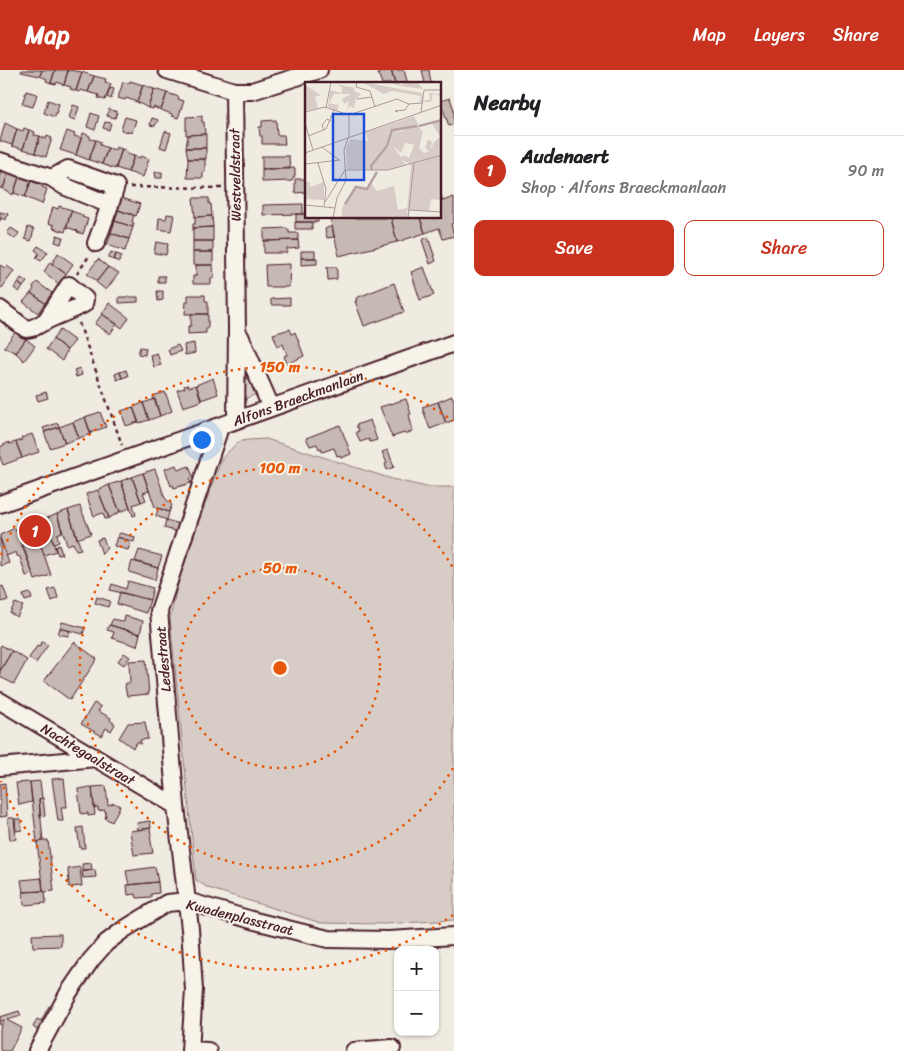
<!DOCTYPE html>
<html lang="en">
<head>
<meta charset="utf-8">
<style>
	body { margin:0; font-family:Sriracha,sans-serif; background:#f2f2f2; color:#202124 }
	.controls { position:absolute; right:15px; bottom:15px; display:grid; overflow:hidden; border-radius:10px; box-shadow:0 1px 4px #0004 }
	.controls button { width:45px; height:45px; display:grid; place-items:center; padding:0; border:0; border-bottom:1px solid #e0e0e0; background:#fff; color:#202124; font:25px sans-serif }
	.you { position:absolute; left:201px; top:369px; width:18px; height:18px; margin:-12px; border:4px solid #fff; border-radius:50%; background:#1a73e8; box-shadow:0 0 0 8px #1a73e833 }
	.badge { display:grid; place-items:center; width:32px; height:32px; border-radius:50%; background:#c8321e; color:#fff; font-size:16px; font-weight:700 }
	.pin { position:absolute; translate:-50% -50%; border:2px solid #fff; box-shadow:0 1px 5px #0006 }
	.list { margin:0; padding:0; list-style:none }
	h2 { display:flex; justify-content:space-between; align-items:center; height:65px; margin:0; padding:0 20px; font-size:21px }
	h2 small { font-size:16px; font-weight:400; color:#757577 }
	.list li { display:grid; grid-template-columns:32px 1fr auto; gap:15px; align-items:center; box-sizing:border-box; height:70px; padding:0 20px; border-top:1px solid #e0e0e0 }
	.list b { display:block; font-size:19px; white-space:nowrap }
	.list p { margin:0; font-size:16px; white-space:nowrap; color:#757577 }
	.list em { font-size:16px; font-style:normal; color:#757577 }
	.actions { display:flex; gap:10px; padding:15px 20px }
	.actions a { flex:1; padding:11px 0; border:1px solid #c8321e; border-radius:10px; text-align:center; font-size:18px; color:#c8321e }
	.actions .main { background:#c8321e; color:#fff }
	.map { position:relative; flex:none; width:454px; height:981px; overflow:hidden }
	header { display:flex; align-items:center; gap:30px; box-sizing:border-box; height:70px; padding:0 25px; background:#c8321e; color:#fff }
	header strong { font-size:24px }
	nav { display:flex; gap:28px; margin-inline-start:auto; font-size:18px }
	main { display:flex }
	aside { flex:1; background:#fff }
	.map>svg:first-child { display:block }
	.green { fill:#d8cdc6; stroke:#917678 }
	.building { fill:#c6b8b3; stroke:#4a1f2b }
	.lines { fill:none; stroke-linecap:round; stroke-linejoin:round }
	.street-casing { stroke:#4a1f2b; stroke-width:20 }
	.path { stroke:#4a1f2b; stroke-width:2.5; stroke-dasharray:4 4; stroke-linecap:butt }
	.street { stroke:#f7f3e8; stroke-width:16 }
	.ring { fill:none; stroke:#e8590c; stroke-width:2.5; stroke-dasharray:2.5 5 }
	.labels { text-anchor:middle; stroke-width:4; stroke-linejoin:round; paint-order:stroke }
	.street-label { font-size:14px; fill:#4a1f2b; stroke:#f7f3e8 }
	.inset-river { fill:none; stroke:#b7a4a2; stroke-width:2.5 }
	.inset-road { fill:none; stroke:#ae9998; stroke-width:1 }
	.view { fill:#1d4ed8; fill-opacity:0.15; stroke:#1d4ed8; stroke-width:2.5 }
	.inset-edge { fill:none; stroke:#4a1f2b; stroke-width:2.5 }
	.centre { fill:#e8590c; stroke:#f7f3e8; stroke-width:2.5 }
	.ring-label { font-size:15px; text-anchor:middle; font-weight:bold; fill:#e8590c; stroke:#f7f3e8; stroke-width:4; stroke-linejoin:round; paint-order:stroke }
</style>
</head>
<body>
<header>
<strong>Map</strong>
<nav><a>Map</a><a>Layers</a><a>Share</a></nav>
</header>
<main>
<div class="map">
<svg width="454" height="981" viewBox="0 0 454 981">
	<rect width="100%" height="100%" fill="#f0ebe0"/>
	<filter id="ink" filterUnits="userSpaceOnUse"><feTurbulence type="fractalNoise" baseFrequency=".02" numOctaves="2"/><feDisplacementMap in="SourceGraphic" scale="10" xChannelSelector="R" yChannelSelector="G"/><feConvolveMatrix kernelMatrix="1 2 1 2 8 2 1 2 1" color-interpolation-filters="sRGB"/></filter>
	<g filter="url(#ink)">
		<path class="green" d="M241 283 257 324 244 329Z
			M266 369 392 409 426 417H454V850L384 854 321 853 208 818 196 810 170 548 181 500 222 388 238 372 248 370Z"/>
		<path class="building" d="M22 0H42L40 6 21 2Z
			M42 0H55L51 13 46 11 47 9 40 6Z
			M55 0H68L64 15 57 12 56 14 51 13Z
			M68 0 82 2 76 21 70 19 71 17 64 15Z
			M391 0H404L408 14H395Z
			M391 0 395 14H382L378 3Z
			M422 0H429L431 14H425Z
			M82 2 94 6 88 22 80 20V22L76 21Z
			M94 6 106 9 105 12 111 14 105 30 98 28 99 25 88 22Z
			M130 11 143 15 137 32 126 28 125 30 118 28 123 12 129 13Z
			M143 15 154 19 148 38 137 32Z
			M110 18 114 19 111 29 107 27Z
			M154 19 167 23 161 40 153 37V39L148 38Z
			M26 21 37 24 33 37 22 34Z
			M167 23 179 27 178 29 184 31 178 48 172 46V44L161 40Z
			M450 28 454 40V54L449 56 440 31Z
			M48 30 59 34 55 47 44 43Z
			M73 35 79 37 75 50 69 48Z
			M109 39 117 42 115 48 107 46Z
			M91 43 99 46 95 60 87 57Z
			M202 46V52H204L205 64 186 65V47Z
			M125 47 136 50 132 63 121 60Z
			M152 48 158 50 155 56 150 55Z
			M276 50 277 65H284L285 74H262V66H260L259 57H262V51Z
			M105 52 111 53 109 60 103 58Z
			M5 53 17 59 12 75 0 71Z
			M24 58 29 60 23 79 12 76 17 59 23 61Z
			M29 60 35 62 34 65 40 66 35 83 23 79Z
			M67 61 75 64 74 66 81 68 76 85 60 80Z
			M165 61 171 63 166 79 160 77Z
			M83 63 90 66V69L96 70 89 90 76 85Z
			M206 64V78H186L188 65Z
			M40 66 46 69 47 66 52 68 46 87 35 83Z
			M96 70 101 72 100 75 108 78 102 94 89 90Z
			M116 77 122 79 115 99 102 94 108 78 115 80Z
			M186 78H206V89H188Z
			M122 79 127 81V84L134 86 128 102 116 98Z
			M134 86 140 88 141 86 149 89 143 107 128 102Z
			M262 86H289L290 99H262Z
			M188 89H205V102H203V108H187Z
			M295 98V105L292 111 262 112V99Z
			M0 101 8 103 3 119 0 118Z
			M155 102H162V108H156Z
			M8 103 19 107 13 125 3 119Z
			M19 107 31 111 25 127 14 123Z
			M295 109H307V122L295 123Z
			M31 111 42 115V117L47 119 42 134 25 127Z
			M440 122 443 131 454 127V153L451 154 454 166 443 169 439 158 425 163 420 148H440Z
			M122 128 140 134 136 146 118 140Z
			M193 128H209V134H211L212 146 195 147Z
			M303 134V144L263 145V135Z
			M59 136 72 140 65 162 53 158 54 155 48 153 53 137 58 139Z
			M118 140 134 145 132 152 134 153 133 157 115 151Z
			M71 141 83 145 82 147 88 149 83 164 77 162 78 161 66 157Z
			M0 142 8 144 6 150 1 148 0 151Z
			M167 144 174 145 171 161 158 159 159 148 166 149Z
			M296 144H307V148H318V152H296Z
			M212 146 213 157 193 158V154H195V147Z
			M330 148H391L397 172 339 186Z
			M391 148H420L425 163 397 172Z
			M115 151 133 157 129 169 111 163Z
			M295 152H312V159H295Z
			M332 156 334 167 327 168 325 159Z
			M28 157 34 159 31 171 25 169Z
			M213 157V171H193V158Z
			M11 158 19 163 15 169 7 163Z
			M287 158V160H289V163H298V170L264 171V159Z
			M111 163 129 169 125 181 107 175Z
			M57 165 63 167 61 174 55 172Z
			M428 167 436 191 430 194 422 170Z
			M298 170 299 178 289 179 287 178V183H264V171Z
			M193 171H213V182H193Z
			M156 172 168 174 166 185 154 183Z
			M38 176 48 182 41 191 36 188 39 183 35 180Z
			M301 181H315V188H301Z
			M111 182 116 184 114 190 108 188Z
			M193 182H213V195H193Z
			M58 183 73 194 66 204 52 194Z
			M116 184 122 186 119 192 114 190Z
			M301 188H317V194L301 195Z
			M98 189 108 197 97 211 87 204Z
			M50 192 66 204 59 214 44 202Z
			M290 194 289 217H266L265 195Z
			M0 195 5 198 7 196 14 201 2 218 0 216Z
			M196 195H213L214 208H211V214H193V206H196Z
			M108 197 119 203 106 220 96 212Z
			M327 197H337V209L328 210Z
			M424 197 434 225 420 230 411 202Z
			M158 206H165V212H158Z
			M21 208 27 212 23 217 18 213Z
			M37 212 52 223 45 233 31 223 34 219 33 217Z
			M18 213 23 217 19 222 14 218Z
			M394 213 404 242 364 256 355 231H357L356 228Z
			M157 221H163V230L158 231Z
			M31 223 45 233 38 243 23 232Z
			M188 225H205V231H208V244H185L186 232H188Z
			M119 227H138V232L119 233Z
			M290 228V235H271V229Z
			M109 233 129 248 122 258 102 244Z
			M102 244 117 254 110 264 95 254Z
			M191 244H208V258H206V263L188 264V256H191Z
			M290 259 292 264 295 262 304 286 287 294 284 286 287 285 283 274 278 277 273 264Z
			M60 260 75 271 67 280 53 269Z
			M16 261 26 269 16 283 4 277Z
			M26 269 35 276 24 291 16 283Z
			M53 269 67 280 62 291 46 279Z
			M194 273 195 283 185 285 184 275Z
			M178 275 181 281 170 285 168 279Z
			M140 277 146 278 145 285 138 284Z
			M157 283 161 295 154 297 150 285Z
			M80 298 82 305 76 307 74 300Z
			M126 300 128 306 122 308 120 302Z
			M120 302 122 308 117 310 115 304Z
			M213 308 218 324 201 330 196 315Z
			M188 315 189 317 196 315 202 331 183 337 177 320 185 318 184 316Z
			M46 322 48 328 38 331 36 325Z
			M165 322 172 341 160 346 153 326Z
			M452 326 454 331V350L446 353 438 332Z
			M155 329 160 346 149 350 143 333Z
			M406 329 411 344 409 345 413 361 405 364 404 363 392 367 380 337Z
			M438 332 446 353 430 359 422 337Z
			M143 333 149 350 139 353 133 337Z
			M133 337 138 352 126 356 121 341Z
			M100 342 106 357 90 363 85 347Z
			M85 347 91 364 79 368 73 352Z
			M370 350 377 370 370 372 369 369 360 372 356 362 359 361 356 355Z
			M73 352 79 368 65 373 59 357Z
			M58 353 59 357 45 362 43 358Z
			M340 355 351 384 341 388 340 385 337 386 334 378 322 382 321 378 319 379 317 374 310 376 306 368Z
			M59 357 65 373 50 378 44 362Z
			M32 364 39 382 22 388 16 372 22 370 21 368Z
			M9 372V374L16 372 22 388 3 395 0 387V377Z
			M388 380 394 397 387 400 385 394 387 393 382 382Z
			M176 395 178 400 189 396 193 407 189 409 191 413 174 418 173 415 171 416 165 399Z
			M155 399 165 428 172 435 169 442 155 437 143 403Z
			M143 403 149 421 143 423 146 430 141 432 132 407Z
			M132 407 141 432 133 435 136 445 133 446 121 411Z
			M121 411 130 438 120 442 109 415Z
			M109 415 120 442 109 448 98 420Z
			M98 420 109 448 105 449 103 443 94 446 92 441 86 424Z
			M80 436 91 464 77 469 68 440Z
			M158 438 169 442 167 450 156 446Z
			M68 440 81 479 76 480 73 473 67 475 57 444Z
			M57 444 62 462 57 464 59 472 54 474 45 449Z
			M45 449 56 481 44 485 33 453Z
			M166 450 180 454 178 462 164 458Z
			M33 453 51 505 35 510 17 458Z
			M15 458 33 504 26 506 20 487 17 486 16 482 6 486 0 468V465Z
			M120 463 135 467 134 472 117 467Z
			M117 467 131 471 128 480 114 476Z
			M0 468 9 493 0 496Z
			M103 468 107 478 102 484 97 470Z
			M59 475 62 484 58 485 55 477Z
			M139 480 162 486 158 498 135 491Z
			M132 491 158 498 155 510 129 502Z
			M128 511 153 518 150 530 110 520 112 514 126 519Z
			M3 516 8 530 1 532 0 517Z
			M55 518 58 528 52 531 48 520Z
			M120 522 150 530 146 543 117 534Z
			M30 523 32 529 25 531 23 525Z
			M97 527 110 531 108 537 95 533Z
			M15 533 23 536 17 547 10 543Z
			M125 546 143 551 140 564 110 555 113 549 124 552Z
			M62 552 85 558 83 564 60 558Z
			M109 555 140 564 137 576 112 568 114 562 107 560Z
			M60 558 70 561 68 566 58 564Z
			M42 572 48 575 36 593 29 588 37 576 39 577Z
			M74 572 97 589 70 630 44 611Z
			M1 575 12 581 0 601V577Z
			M12 581 27 590 14 614 0 607V601Z
			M124 583 130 587 124 595 118 591Z
			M146 590 149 624 127 626 125 617 126 613H130L129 591Z
			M94 633 101 637 98 641 111 648 110 650 115 654 111 661 106 658 102 666 81 654Z
			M145 652 148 669 140 670 141 674 137 672 133 678 119 668 128 653Z
			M64 708 67 737H61L63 751H58L52 709Z
			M40 711 42 728 39 729 43 771 37 772 30 712Z
			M30 712 32 732 19 735 16 713Z
			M5 713 7 746 0 747V714Z
			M106 716 108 735 114 733 120 736 112 752 105 748 106 745 105 740 98 741V737L94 738 92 717Z
			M92 717 95 745 88 746V743L81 744 78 719Z
			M43 728 45 746 40 747 39 729Z
			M8 748H14L16 769 10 770Z
			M15 749H21L22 760 16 761Z
			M150 751 151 758 138 760 137 753Z
			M83 757 85 778H80L77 758Z
			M150 758 151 766H150L153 783 134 785 130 761Z
			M48 770 54 821 45 822 43 821 37 772Z
			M91 793 92 800 83 801 82 794Z
			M80 797 82 816 69 817 68 799Z
			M155 797 158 812 129 815 126 801Z
			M92 800H95L96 807 83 808 82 802Z
			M42 808 43 821 23 822 21 810Z
			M158 812 159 823 151 824V827L137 828 136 824 128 825 127 815Z
			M43 821 45 822 46 833 24 835 23 822Z
			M61 864V876L33 877 32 865Z
			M49 936 54 939 41 963 33 957 37 949 41 951Z
			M19 941 21 946 7 950 22 958 10 981H2L0 980V959L4 950 0 951V955V947Z"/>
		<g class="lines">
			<g class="street-casing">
				<path id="street" d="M167 0 234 21H252L319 0
					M234 21 237 260 236 350
					M0 91 52 108 64 116 110 135 116 116 68 99 52 108
					M96 173 110 135
					M0 239 26 259C34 259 38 255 44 252 57 245 71 241 84 234L85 229 69 215 45 252
					M240 266 271 337
					M0 434 454 273
					M0 631 176 736
					M0 697 96 688
					M190 980 208 981
					M37 981 69 922 91 890 106 873 123 860 167 833 187 831 255 851 328 869 389 870 454 866
					M190 981 194 920 190 859 176 736 159 541 220 357
					M354 981 392 978"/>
			</g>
			<path class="path" d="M130 117 222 118
				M77 204 89 186
				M79 253 122 375"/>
			<use href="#street" class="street"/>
		</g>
	</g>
	<g class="ring">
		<circle cx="280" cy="598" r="100"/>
		<path d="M453 698A200 200 0 1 1 453 498"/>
		<path d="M453 845A301 301 0 0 1 1 711M1 485A301 301 0 0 1 453 351"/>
	</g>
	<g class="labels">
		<g class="street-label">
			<text transform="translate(235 105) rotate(-91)" y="5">Westveldstraat</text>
			<text transform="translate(298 328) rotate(-20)" y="5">Alfons Braeckmanlaan</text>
			<text transform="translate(163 589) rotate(-95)" y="5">Ledestraat</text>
			<text transform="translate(88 684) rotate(31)" y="5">Nachtegaalstraat</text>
			<text transform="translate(240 847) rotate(14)" y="5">Kwadenplasstraat</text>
		</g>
	</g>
	<g transform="translate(305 12)">
		<rect width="136" height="136" fill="#f0ebe0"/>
		<path d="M83 0H92L98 4V0H112L118 7 95 4ZM109 34 115 46 111 63 100 61 96 71 88 64 92 50 99 49 97 38ZM136 38V72L128 74 129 60 135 55 127 41ZM92 40H97L98 45 86 49V53L77 49 85 54 83 63 94 74 92 85 96 76 101 83 83 88 42 87 41 66 45 57 63 59 61 50ZM117 83 136 84V93H116ZM0 100H5V105L19 100V118L0 117ZM66 101 72 109 89 104 93 128 102 126 103 136H88L72 111 42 136H37V126L50 103 61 107Z" fill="#d8cdc6"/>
		<path d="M57 0 117 11 118 19 125 17 124 11 136 12V14L128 12 126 20H115L116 14 87 9 79 12ZM32 2 50 6 49 9 56 12 51 17 49 26 44 24 41 32 44 19 39 22 37 17 46 12H29L24 21 34 23 32 29 23 25 25 8 37 11V6ZM97 38 101 47 92 50 88 64 96 75 99 73 104 76 115 47 118 49 114 66 119 71 124 69 120 66 123 57 127 60 125 69 129 60 128 74 136 72V84L117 83 116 93H136V118L126 117 124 129 102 128 106 83 96 77 91 85 94 74 82 63 85 54 76 48 86 53 87 48 97 45 96 40H92ZM72 111 88 136H42L51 128Z" fill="#d8cdc6"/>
		<path d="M0 3 16 13 10 15 13 26 0 29Z" fill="#d8cdc6"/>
		<path class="inset-river" d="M114 44 137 38M67 88 66 84 82 64 87 48 112 44M40 122 51 105 62 107 72 90"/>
		<path class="inset-road" d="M52 0 51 5 65 9 70 25M52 17 67 15M21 26 26 0M0 30 20 25 44 33M93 30 90 29 100 28 104 22M116 30 119 8H137M44 33 92 17 104 22 117 21M44 33V55M0 41 8 68M19 48 17 43 22 37 26 39M3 54 21 47 29 28M17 65 34 78M0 71 137 23M13 81 21 107 19 124M0 82 35 78M20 120 40 88H83L137 73M0 123 30 126M104 128 137 130M28 136 32 116 41 98 39 68 43 56M103 136 109 81"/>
		<path class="view" d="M28 32H59V98H28Z"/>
		<rect width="136" height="136" class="inset-edge"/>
	</g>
	<circle cx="280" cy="598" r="8" class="centre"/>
	<g class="ring-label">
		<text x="280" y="302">150 m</text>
		<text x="280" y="403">100 m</text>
		<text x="280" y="503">50 m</text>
	</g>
</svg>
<div class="controls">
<button>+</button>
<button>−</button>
</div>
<div class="you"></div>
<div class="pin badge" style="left:35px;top:461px">1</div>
</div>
<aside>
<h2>Nearby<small></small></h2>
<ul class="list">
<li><span class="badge">1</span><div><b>Audenaert</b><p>Shop · Alfons Braeckmanlaan</p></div><em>90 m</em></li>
</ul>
<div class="actions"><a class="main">Save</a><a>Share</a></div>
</aside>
</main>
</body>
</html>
